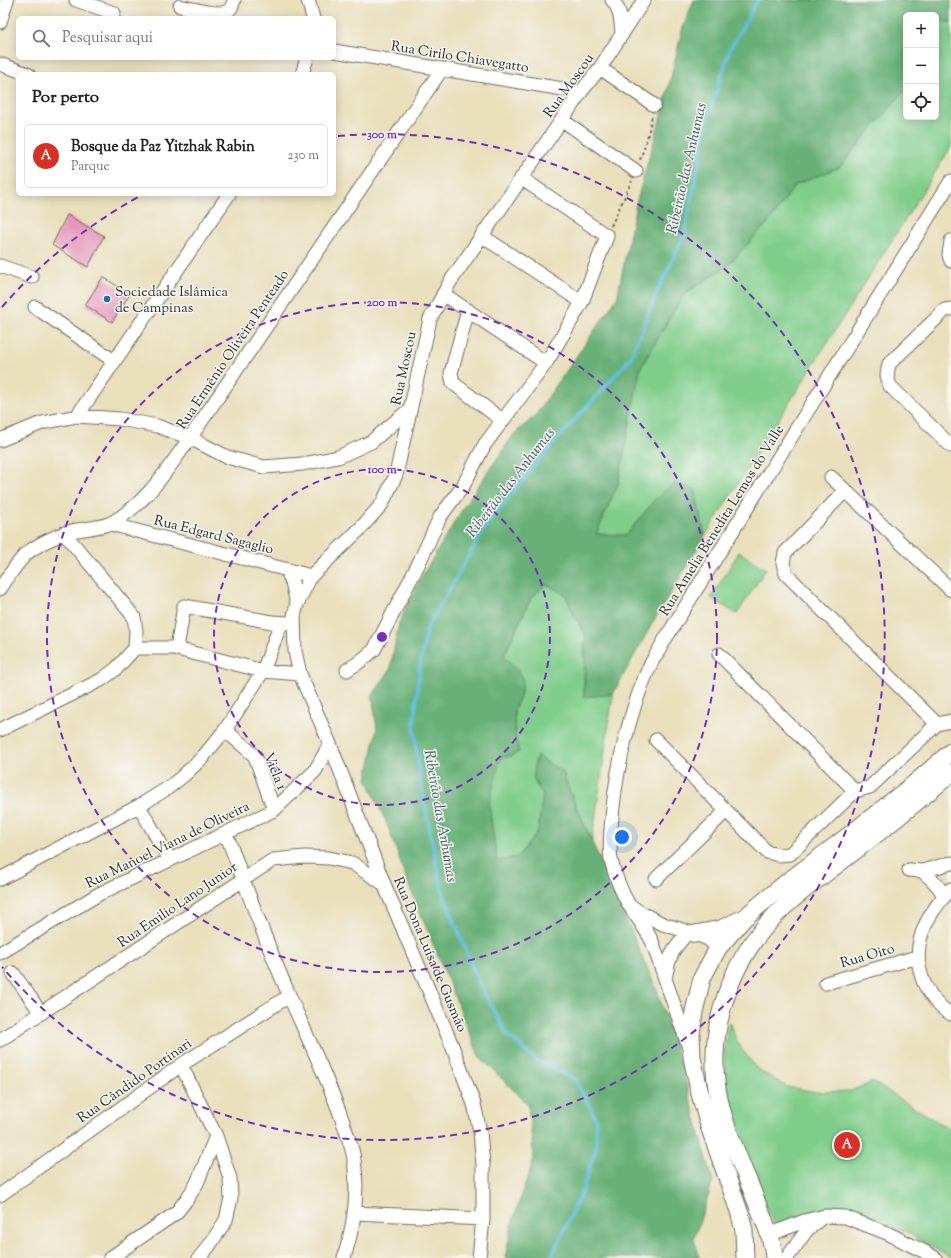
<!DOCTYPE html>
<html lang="pt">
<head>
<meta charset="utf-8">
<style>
	body { margin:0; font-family:"Sorts Mill Goudy",serif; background:#f6f6f6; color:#222 }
	.controls { position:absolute; right:12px; top:12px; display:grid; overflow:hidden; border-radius:6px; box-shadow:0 2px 10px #0003 }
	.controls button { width:36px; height:36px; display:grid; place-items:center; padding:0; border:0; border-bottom:1px solid #e0e0e0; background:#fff; color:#222; font:20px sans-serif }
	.you { position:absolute; left:622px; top:837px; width:14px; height:14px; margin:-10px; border:3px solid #fff; border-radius:50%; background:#1a73e8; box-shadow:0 0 0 6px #1a73e833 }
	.badge { display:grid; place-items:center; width:26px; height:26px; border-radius:50%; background:#d93025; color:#fff; font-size:13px; font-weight:700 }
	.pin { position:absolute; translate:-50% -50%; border:2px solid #fff; box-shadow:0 1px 4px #0006 }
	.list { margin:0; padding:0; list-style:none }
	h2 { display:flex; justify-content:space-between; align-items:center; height:52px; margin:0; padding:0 16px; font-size:17px }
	h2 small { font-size:13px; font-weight:400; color:#767676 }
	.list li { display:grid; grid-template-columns:26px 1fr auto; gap:12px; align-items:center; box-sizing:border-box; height:64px; margin:0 8px 8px; padding:0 8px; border:1px solid #e0e0e0; border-radius:6px }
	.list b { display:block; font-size:15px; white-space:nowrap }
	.list p { margin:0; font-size:13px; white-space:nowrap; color:#767676 }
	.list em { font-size:13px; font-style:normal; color:#767676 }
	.icon { flex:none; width:22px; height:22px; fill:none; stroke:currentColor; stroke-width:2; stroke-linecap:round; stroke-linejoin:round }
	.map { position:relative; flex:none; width:951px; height:1258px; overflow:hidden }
	.search { position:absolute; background:#fff; box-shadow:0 2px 10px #0003; left:16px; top:16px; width:320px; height:44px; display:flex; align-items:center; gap:10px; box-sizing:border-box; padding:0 14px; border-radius:6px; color:#767676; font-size:15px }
	.panel { position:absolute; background:#fff; box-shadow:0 2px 10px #0003; left:16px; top:72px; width:320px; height:124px; border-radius:6px }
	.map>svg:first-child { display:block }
	.green { fill:#80cd8b; stroke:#567c5b }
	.forest { fill:#68b077; stroke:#4a6e51 }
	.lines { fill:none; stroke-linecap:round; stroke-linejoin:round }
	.stream { stroke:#62bfe0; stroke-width:3.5 }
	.building { fill:#e597b9 }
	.minor-casing { stroke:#6e6a5d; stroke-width:15 }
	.major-casing { stroke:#6e6a5d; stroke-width:19 }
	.path { stroke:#6e6a5d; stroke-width:2; stroke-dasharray:3 3; stroke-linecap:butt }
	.minor { stroke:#fff; stroke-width:13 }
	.major { stroke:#fff; stroke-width:17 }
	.ring { fill:none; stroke:#7b2cbf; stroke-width:2; stroke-dasharray:7 5 }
	.poi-dot { fill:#1f6fb2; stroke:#f6f6f2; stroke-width:1.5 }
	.labels { text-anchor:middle; stroke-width:3; stroke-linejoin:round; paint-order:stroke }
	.street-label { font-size:14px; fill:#2b2b2b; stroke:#f6f6f2 }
	.poi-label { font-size:14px; fill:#2b2b2b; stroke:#f6f6f2; text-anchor:start }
	.water-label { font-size:15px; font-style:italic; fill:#3c5761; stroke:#f6f6f2 }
	.centre { fill:#7b2cbf; stroke:#f6f6f2; stroke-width:2 }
	.ring-label { font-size:12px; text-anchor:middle; font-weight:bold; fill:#7b2cbf; stroke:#f6f6f2; stroke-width:3; stroke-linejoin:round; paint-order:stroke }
</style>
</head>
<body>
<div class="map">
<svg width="951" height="1258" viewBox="0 0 951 1258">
	<rect width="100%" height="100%" fill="#f6f6f2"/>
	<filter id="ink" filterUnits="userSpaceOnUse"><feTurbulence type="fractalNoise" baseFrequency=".025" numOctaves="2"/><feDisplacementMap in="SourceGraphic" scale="8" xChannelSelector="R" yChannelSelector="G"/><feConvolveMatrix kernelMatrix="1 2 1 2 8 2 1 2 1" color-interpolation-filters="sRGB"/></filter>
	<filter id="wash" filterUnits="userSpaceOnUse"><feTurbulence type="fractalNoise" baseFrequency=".012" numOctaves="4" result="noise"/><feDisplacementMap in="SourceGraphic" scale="16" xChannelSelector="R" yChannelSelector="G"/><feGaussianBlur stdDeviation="0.9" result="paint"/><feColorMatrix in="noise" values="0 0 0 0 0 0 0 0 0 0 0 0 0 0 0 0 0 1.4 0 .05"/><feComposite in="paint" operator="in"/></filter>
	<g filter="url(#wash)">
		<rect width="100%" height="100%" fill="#e9dfbb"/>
		<path class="green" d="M936 21 951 22V147L705 536 698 506 695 489 658 496 626 535 596 534 618 484 640 369 684 294 728 265 772 218 795 185 840 167 905 89 906 117H936Z
			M739 552 766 569 737 614 711 598Z
			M546 584 566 595 573 613 585 634 584 697 613 694 592 841 570 792 563 773 537 756C531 772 532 780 543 794L538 831 518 857 497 861 489 805 500 758 511 756 519 752 515 736 514 710 520 697 515 666 503 658 531 598Z
			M729 1022 740 1047 757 1069 787 1087 818 1092 850 1091 873 1082 951 1130V1258L906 1232 855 1211 827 1207 797 1216 774 1226 734 1121 726 1087 724 1052Z"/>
		<path class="forest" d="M694 0H951V22L937 21 936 23V15H906V89L840 167 795 185 772 218 728 265 684 294 640 369 618 484 596 534 626 535 658 496 674 484 695 489 698 506 705 536 653 622 613 694 584 697 585 634 573 613 566 595 546 584 531 598 503 657 515 666 523 680 520 697 514 710 515 736 519 752 511 756 500 758 489 805 497 861 518 857 538 831 543 794C531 778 532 774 537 756L563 772 570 792 657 990 684 1075 713 1181 694 1239 700 1258H505L513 1220 534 1159 528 1105 479 1056 406 878 387 824 367 779 377 729 372 696 390 670 399 623 421 578 463 508 514 434 535 416 617 298 636 204 664 105 683 27Z"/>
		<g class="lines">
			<path class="stream" d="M551 1258 583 1189 596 1147V1119L575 1079 536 1060 506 1033 480 985 442 891 420 781 414 725 420 666 427 628 483 531 535 464 630 359 655 297 684 235 708 118 730 49 758 0"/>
		</g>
		<g id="blocks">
			<path class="building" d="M67 215 104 236 88 267 52 245Z
				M103 277 130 294 112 322 85 305Z"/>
		</g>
	</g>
	<g filter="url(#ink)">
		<use href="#blocks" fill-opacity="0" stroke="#6e6a5d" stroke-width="1"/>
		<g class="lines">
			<g class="minor-casing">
				<path id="minor" d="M76 0 114 13
					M308 0 313 18
					M612 0C621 9 621 23 622 35
					M180 6C190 8 219 17 228 11 231 9 233 4 234 0
					M0 22 7 0
					M334 51 581 92
					M0 64 28 74
					M600 68 654 105
					M302 74 307 58
					M562 120 636 171
					M482 236 582 302
					M951 241 949 255 951 261
					M0 266 32 277
					M443 294 546 363
					M35 307 114 361
					M951 309 945 310 889 364 887 375 890 386 951 446
					M468 310 451 373 453 383 502 420
					M77 416 229 194
					M0 440 42 423 77 416 120 419 157 426 190 438 227 457 264 467 303 464 338 457 371 442 410 409
					M831 477 951 590
					M845 491 785 553 783 563 786 574 937 724 951 721
					M110 524 311 576
					M286 569 292 582 297 604
					M0 589C8 577 16 564 26 554 38 544 57 535 72 531 82 529 103 527 111 523 146 504 167 470 190 438L442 69
					M135 648H177
					M177 648 184 606 272 622 288 623
					M177 648V649L263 671 300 674
					M719 654 855 791
					M347 670 358 663 374 650 418 565 440 517 463 486 485 444 546 363 570 323 582 302 607 236 521 178
					M0 730 101 680 116 669 135 648 136 631 134 617 121 601 64 533
					M225 730 255 756 274 810
					M656 740 767 852 779 855 790 854 855 791 870 787 937 724
					M139 806 170 860
					M226 833C246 888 266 943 290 997 308 1040 330 1082 345 1128 348 1138 353 1149 354 1160 359 1193 354 1226 344 1258
					M909 870 922 871 951 863
					M922 871C931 878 939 885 944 896
					M0 879 139 806 168 788 183 776 203 757 225 730 238 710 263 671 281 623
					M656 879 726 811
					M951 889C925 916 908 948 925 985 931 997 940 1008 951 1014
					M634 908 641 913 663 924 695 934 708 939 718 948
					M0 953 99 894 274 810 315 771 330 744
					M13 973 41 1013
					M665 979C669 957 672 948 689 932
					M826 983 917 957
					M0 1040 273 860 305 857 329 858 352 863 384 884
					M689 1048 652 941C645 928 637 917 629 905 621 891 615 876 611 860 609 848 611 830 612 817 616 771 629 713 648 670 652 660 659 651 664 641L951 181
					M181 1065 216 1136 230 1178 231 1198 226 1220 209 1246 199 1258
					M0 1195 181 1065 289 996
					M355 1213 483 1219
					M769 1235 804 1221 825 1216 845 1217 887 1233 925 1252 935 1258
					M110 1258 176 1213 187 1199 197 1183 216 1136
					M479 1258 483 1219V1165L480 1132 474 1104 451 1043 384 884 330 744 300 674 295 651 294 616 297 604 311 576 359 530 382 504 396 475 430 319 450 282 581 92 600 68 644 0
					M787 1258 807 1230 820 1219"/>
			</g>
			<g class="major-casing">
				<path id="major" d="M695 934 721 929 740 920
					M745 1258 744 1230 739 1211 709 1126 699 1090 692 1057 691 1034 694 1012 702 978 718 948 744 918 786 883 856 830 914 784 951 752
					M774 1258C773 1239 764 1221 757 1203 744 1169 727 1135 719 1099 706 1040 725 975 763 929 785 901 824 875 852 853 886 827 919 800 951 773"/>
			</g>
			<path class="path" d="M640 160 647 139 652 116
				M611 226 632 181"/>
			<use href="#minor" class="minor"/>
			<use href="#major" class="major"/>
		</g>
	</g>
	<g class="ring">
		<circle cx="382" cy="637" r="168"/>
		<circle cx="382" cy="637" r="335"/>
		<path d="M2 307A503 503 0 0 1 142 195M338 136A503 503 0 1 1 2 967"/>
	</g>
	<circle class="poi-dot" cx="107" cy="299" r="4"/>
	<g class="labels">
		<g class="street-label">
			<text transform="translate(460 56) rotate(9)" y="5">Rua Cirilo Chiavegatto</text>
			<text transform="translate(568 85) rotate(-54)" y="5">Rua Moscou</text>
			<text transform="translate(232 349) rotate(-56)" y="5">Rua Ermênio Oliveira Penteado</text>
			<text transform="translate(403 368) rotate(-78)" y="5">Rua Moscou</text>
			<text transform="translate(721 520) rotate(-58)" y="5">Rua Amelia Benedita Lemos do Valle</text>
			<text transform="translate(214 534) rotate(14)" y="5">Rua Edgard Sagaglio</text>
			<text transform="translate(276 771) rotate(68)" y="5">Viela 1</text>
			<text transform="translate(167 844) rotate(-26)" y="5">Rua Manoel Viana de Oliveira</text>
			<text transform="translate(177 904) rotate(-34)" y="5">Rua Emilio Lano Junior</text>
			<text transform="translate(431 954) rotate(67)" y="5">Rua Dona Luísa de Gusmão</text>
			<text transform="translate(867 955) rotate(-16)" y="5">Rua Oito</text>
			<text transform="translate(134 1080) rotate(-35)" y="5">Rua Cândido Portinari</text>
		</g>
		<g class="poi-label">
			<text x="115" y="296">Sociedade Islâmica<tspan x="115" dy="16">de Campinas</tspan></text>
		</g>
		<g class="water-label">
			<text transform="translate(686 168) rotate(-77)" y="5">Ribeirão das Anhumas</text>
			<text transform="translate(510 482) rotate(-52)" y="5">Ribeirão das Anhumas</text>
			<text transform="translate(441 816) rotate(80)" y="5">Ribeirão das Anhumas</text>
		</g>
	</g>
	<circle cx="382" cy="637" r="6" class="centre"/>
	<g class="ring-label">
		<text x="382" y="138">300 m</text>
		<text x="382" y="306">200 m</text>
		<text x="382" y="473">100 m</text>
	</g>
</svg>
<div class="controls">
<button>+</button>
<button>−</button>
<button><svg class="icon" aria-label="locate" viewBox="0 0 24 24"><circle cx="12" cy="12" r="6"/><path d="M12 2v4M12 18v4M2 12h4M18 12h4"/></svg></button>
</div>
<div class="you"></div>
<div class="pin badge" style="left:847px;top:1145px">A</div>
<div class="search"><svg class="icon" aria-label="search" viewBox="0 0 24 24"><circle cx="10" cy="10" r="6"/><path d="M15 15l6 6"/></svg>Pesquisar aqui</div>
<section class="panel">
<h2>Por perto<small></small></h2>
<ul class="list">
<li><span class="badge">A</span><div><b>Bosque da Paz Yitzhak Rabin</b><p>Parque</p></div><em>230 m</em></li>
</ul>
</section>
</div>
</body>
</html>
